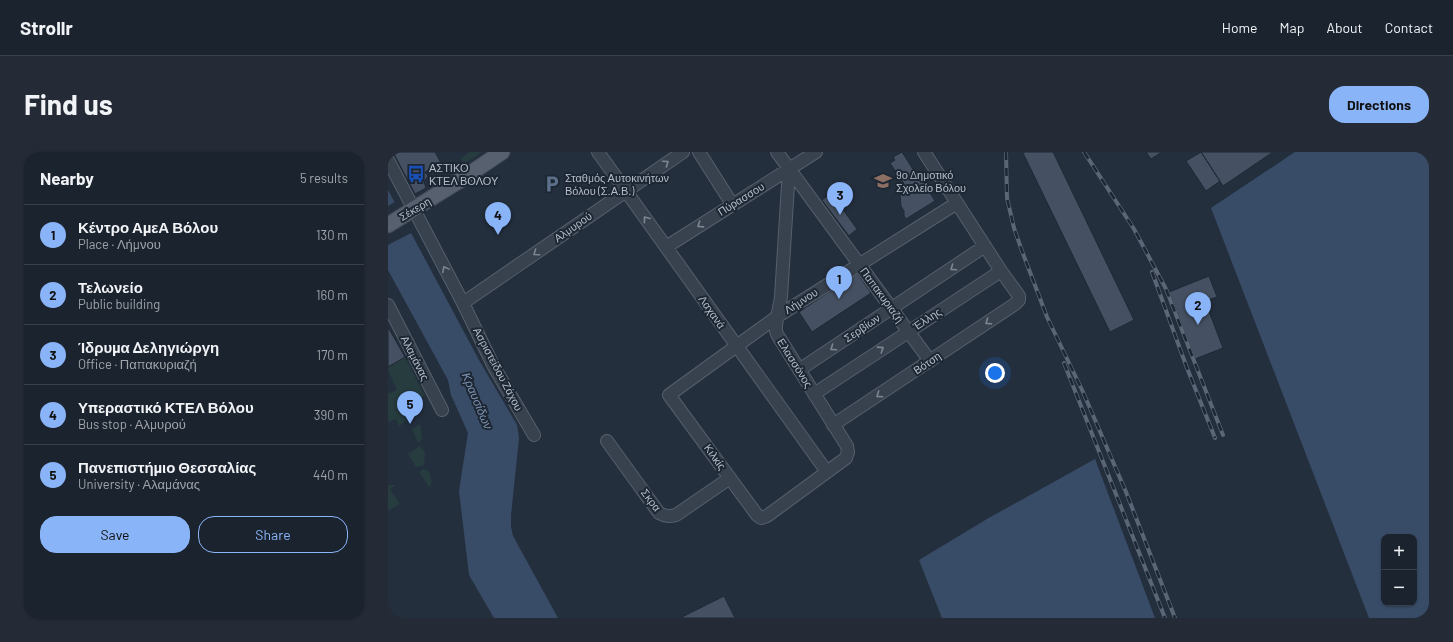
<!DOCTYPE html>
<html lang="en">
<head>
<meta charset="utf-8">
<style>
	body { margin:0; font-family:Barlow,sans-serif; background:#242b36; color:#f1f3f6 }
	.controls { position:absolute; right:12px; bottom:12px; display:grid; overflow:hidden; border-radius:8px; box-shadow:0 1px 3px #0004 }
	.controls button { width:36px; height:36px; display:grid; place-items:center; padding:0; border:0; border-bottom:1px solid #39404a; background:#1b232e; color:#f1f3f6; font:20px sans-serif }
	.you { position:absolute; left:607px; top:221px; width:14px; height:14px; margin:-10px; border:3px solid #fff; border-radius:50%; background:#1a73e8; box-shadow:0 0 0 6px #1a73e833 }
	.badge { display:grid; place-items:center; width:26px; height:26px; border-radius:50%; background:#8ab4f8; color:#111; font-size:13px; font-weight:700 }
	.pin { position:absolute; translate:-50% -33px; filter:drop-shadow(0 1px 2px #0008) }
	.pin::after { content:''; position:absolute; top:21px; width:14px; height:12px; background:inherit; clip-path:polygon(0 0,100% 0,50% 100%) }
	.list { margin:0; padding:0; list-style:none }
	h2 { display:flex; justify-content:space-between; align-items:center; height:52px; margin:0; padding:0 16px; font-size:17px }
	h2 small { font-size:13px; font-weight:400; color:#a0a4aa }
	.list li { display:grid; grid-template-columns:26px 1fr auto; gap:12px; align-items:center; box-sizing:border-box; height:60px; padding:0 16px; border-top:1px solid #39404a }
	.list b { display:block; font-size:15px; white-space:nowrap }
	.list p { margin:0; font-size:13px; white-space:nowrap; color:#a0a4aa }
	.list em { font-size:13px; font-style:normal; color:#a0a4aa }
	.actions { display:flex; gap:8px; padding:12px 16px }
	.actions a { flex:1; padding:9px 0; border:1px solid #8ab4f8; border-radius:16px; text-align:center; font-size:14px; color:#8ab4f8 }
	.actions .main { background:#8ab4f8; color:#111 }
	.map { position:relative; flex:none; width:1041px; height:466px; overflow:hidden; border-radius:16px }
	header { display:flex; align-items:center; gap:24px; box-sizing:border-box; height:56px; padding:0 20px; background:#1b232e; border-bottom:1px solid #39404a }
	header strong { font-size:19px }
	nav { display:flex; gap:22px; margin-inline-start:auto; font-size:14px }
	.intro { display:flex; align-items:center; justify-content:space-between; box-sizing:border-box; height:96px; padding:0 24px }
	h1 { margin:0; font-size:28px }
	.button { padding:10px 18px; border-radius:16px; background:#8ab4f8; color:#111; font-size:14px; font-weight:700 }
	main { display:flex; gap:24px; padding:0 24px }
	aside { flex:1; background:#1b232e; border-radius:16px; box-shadow:0 1px 3px #0004 }
	.map>svg:first-child { display:block }
	.green { fill:#263c3f }
	.water { fill:#394c67; fill-rule:evenodd }
	.pier { fill:#242f3e }
	.building { fill:#455162; stroke:#1f2835 }
	.lines { fill:none; stroke-linecap:round; stroke-linejoin:round }
	.minor-casing { stroke:#565f6c; stroke-width:14 }
	.major-casing { stroke:#414a57; stroke-width:17 }
	.minor { stroke:#38414e; stroke-width:12 }
	.major { stroke:#56606e; stroke-width:15 }
	.rail-casing { stroke:#5a6575; stroke-width:4 }
	.rail { stroke:#1d2633; stroke-width:2.5; stroke-dasharray:8; stroke-linecap:butt }
	.oneway { stroke:#7c8592 }
	.labels { text-anchor:middle; stroke-width:4; stroke-linejoin:round; paint-order:stroke }
	.poi-label { font-size:11px; fill:#b4bcc9; stroke:#1d2633; text-anchor:start }
	.street-label { font-size:11px; fill:#b4bcc9; stroke:#1d2633 }
	.water-label { font-size:12px; font-style:italic; fill:#7c92b1; stroke:#1d2633 }
</style>
</head>
<body>
<header>
<strong>Strollr</strong>
<nav><a>Home</a><a>Map</a><a>About</a><a>Contact</a></nav>
</header>
<div class="intro"><h1>Find us</h1><a class="button">Directions</a></div>
<main>
<aside>
<h2>Nearby<small>5 results</small></h2>
<ul class="list">
<li><span class="badge">1</span><div><b>Κέντρο ΑμεΑ Βόλου</b><p>Place · Λήμνου</p></div><em>130 m</em></li>
<li><span class="badge">2</span><div><b>Τελωνείο</b><p>Public building</p></div><em>160 m</em></li>
<li><span class="badge">3</span><div><b>Ίδρυμα Δεληγιώργη</b><p>Office · Παπακυριαζή</p></div><em>170 m</em></li>
<li><span class="badge">4</span><div><b>Υπεραστικό ΚΤΕΛ Βόλου</b><p>Bus stop · Αλμυρού</p></div><em>390 m</em></li>
<li><span class="badge">5</span><div><b>Πανεπιστήμιο Θεσσαλίας</b><p>University · Αλαμάνας</p></div><em>440 m</em></li>
</ul>
<div class="actions"><a class="main">Save</a><a>Share</a></div>
</aside>
<div class="map">
<svg width="1041" height="466" viewBox="0 0 1041 466">
	<rect width="100%" height="100%" fill="#242f3e"/>
	<path class="green" d="M82 0H94L76 12 73 6Z
		M17 205 37 244 24 249 29 256 27 261 11 274 8 267 0 270V242L9 238 0 218V215Z
		M32 272 34 287 30 291 24 277Z
		M32 294 37 301 36 313 28 315 20 302Z
		M36 317C43 319 44 326 43 333L41 335 31 320Z
		M0 333H8L2 337 12 352 0 359Z"/>
	<path class="water" d="M907 0H1041V466H981L823 56ZM996 385H1026V451H996Z
		M0 38 91 208 129 273 131 286 123 363V375L125 384 170 466H106L81 423 71 339 80 281 63 243 60 228 0 118Z
		M707 307 767 466H554L531 408 599 367Z"/>
	<path class="pier" d="M8 49 25 80 0 93V54Z"/>
	<path class="building" d="M5 0H47L53 11 37 20 40 24 36 30 38 36 27 42Z
		M514 0 531 27 533 26 547 49 518 67 516 64V59L513 54 512 43 516 32 502 11 507 8 505 5Z
		M637 0H665L746 168 722 180 635 1Z
		M758 0H774L763 7Z
		M813 0H885L835 34Z
		M813 0 832 29 818 39 798 9Z
		M443 41 469 77 461 84 434 48Z
		M469 121 483 141 424 180 411 160Z
		M821 124 829 145 817 149 835 196 807 207 781 140Z
		M0 175 17 205 0 215Z
		M336 444 347 466H292Z"/>
	<g class="lines">
		<g class="minor-casing">
			<path id="minor" d="M210 0 439 320
				M311 0 344 52
				M389 0 542 209
				M0 8 75 151 106 215 146 283
				M401 17 393 145C392 153 387 172 388 178 388 181 390 184 392 187L459 294 460 300 458 306 379 364 373 366 369 363 281 243 390 164 569 51
				M278 95 428 0
				M75 151 295 0
				M0 153 54 258
				M411 218 597 94
				M426 242 613 119
				M445 273 627 152 631 148V144L613 119 536 0
				M219 289 271 361C277 364 281 365 288 363L342 326"/>
		</g>
		<g class="major-casing">
			<path id="major" d="M0 73 74 27 114 0"/>
		</g>
		<use href="#minor" class="minor"/>
		<use href="#major" class="major"/>
		<g class="rail-casing">
			<path id="rail" d="M618 0 619 46 626 76 634 99 659 165 695 240 738 340 787 466
				M696 0 746 77 778 137 835 283
				M764 120 799 216 827 286
				M676 211 777 466"/>
		</g>
		<use href="#rail" class="rail"/>
	</g>
	<defs><path id="oneway-chevron" d="M-2-3.5L2.5 0L-2 3.5" fill="none" stroke-width="1.6" stroke-linecap="round" stroke-linejoin="round"/></defs>
	<g class="oneway">
		<use href="#oneway-chevron" transform="translate(278 11) rotate(-34)"/>
		<use href="#oneway-chevron" transform="translate(258 67) rotate(-126)"/>
		<use href="#oneway-chevron" transform="translate(312 73) rotate(147)"/>
		<use href="#oneway-chevron" transform="translate(148 101) rotate(145)"/>
		<use href="#oneway-chevron" transform="translate(565 116) rotate(146)"/>
		<use href="#oneway-chevron" transform="translate(57 117) rotate(-118)"/>
		<use href="#oneway-chevron" transform="translate(600 170) rotate(146)"/>
		<use href="#oneway-chevron" transform="translate(445 196) rotate(146)"/>
		<use href="#oneway-chevron" transform="translate(493 197) rotate(-33)"/>
		<use href="#oneway-chevron" transform="translate(491 243) rotate(146)"/>
	</g>
	<defs>
		<g id="bus-bare" transform="scale(1.38)"><path d="M-5-6H5V4H4V6H2V4H-2V6H-4V4H-5ZM-3.5-4V0h7V-4ZM-3.5 1.2v1.5H-2V1.2ZM2 1.2v1.5H3.5V1.2Z" fill="#1a4fb4" stroke="#1d2633" stroke-width="2.5" paint-order="stroke"/></g>
		<g id="school-bare" transform="scale(1.38)"><path d="M0-5L7-2L0 1L-7-2ZM-4 1L0 2.5L4 1V4Q0 6-4 4Z" fill="#8d6e63" stroke="#1d2633" stroke-width="2.5" paint-order="stroke"/></g>
		<g id="parking-bare" transform="scale(1.38)"><path d="M-3.5-5.5H1a3.5 3.5 0 0 1 0 7H-1V5.5H-3.5ZM-1-3.4V-.6H.8a1.4 1.4 0 0 0 0-2.8Z" fill="#5c6f8a" stroke="#1d2633" stroke-width="2.5" paint-order="stroke"/></g>
	</defs>
	<g fill-rule="evenodd">
		<use href="#bus-bare" x="28" y="22"/>
		<use href="#school-bare" x="495" y="29"/>
		<use href="#parking-bare" x="164" y="32"/>
	</g>
	<g class="labels">
		<g class="poi-label">
			<text x="41" y="20">ΑΣΤΙΚΟ<tspan x="41" dy="13">ΚΤΕΛ ΒΟΛΟΥ</tspan></text>
			<text x="508" y="27">9ο Δημοτικό<tspan x="508" dy="13">Σχολείο Βόλου</tspan></text>
			<text x="177" y="30">Σταθμός Αυτοκινήτων<tspan x="177" dy="13">Βόλου (Σ.Α.Β.)</tspan></text>
		</g>
		<g class="street-label">
			<text transform="translate(353 47) rotate(-32)" y="4">Πύρασσου</text>
			<text transform="translate(27 57) rotate(-31)" y="4">Σέκερη</text>
			<text transform="translate(185 75) rotate(-35)" y="4">Αλμυρού</text>
			<text transform="translate(494 143) rotate(54)" y="4">Παπακυριαζή</text>
			<text transform="translate(413 149) rotate(-33)" y="4">Λήμνου</text>
			<text transform="translate(324 160) rotate(55)" y="4">Λαχανά</text>
			<text transform="translate(539 167) rotate(-33)" y="4">Έλλης</text>
			<text transform="translate(474 176) rotate(-34)" y="4">Σερβίων</text>
			<text transform="translate(27 206) rotate(63)" y="4">Αλαμάνας</text>
			<text transform="translate(407 211) rotate(58)" y="4">Ελασσόνος</text>
			<text transform="translate(539 211) rotate(-34)" y="4">Βότση</text>
			<text transform="translate(110 217) rotate(62)" y="4">Ασριστείδου Ζάχου</text>
			<text transform="translate(327 305) rotate(54)" y="4">Κιλκίς</text>
			<text transform="translate(263 348) rotate(53)" y="4">Σκρα</text>
		</g>
		<g class="water-label">
			<text transform="translate(89 249) rotate(67)" y="4">Κραυσίδων</text>
		</g>
	</g>
</svg>
<div class="controls">
<button>+</button>
<button>−</button>
</div>
<div class="you"></div>
<div class="pin badge" style="left:451px;top:147px">1</div>
<div class="pin badge" style="left:810px;top:173px">2</div>
<div class="pin badge" style="left:452px;top:63px">3</div>
<div class="pin badge" style="left:110px;top:83px">4</div>
<div class="pin badge" style="left:22px;top:272px">5</div>
</div>
</main>
</body>
</html>
